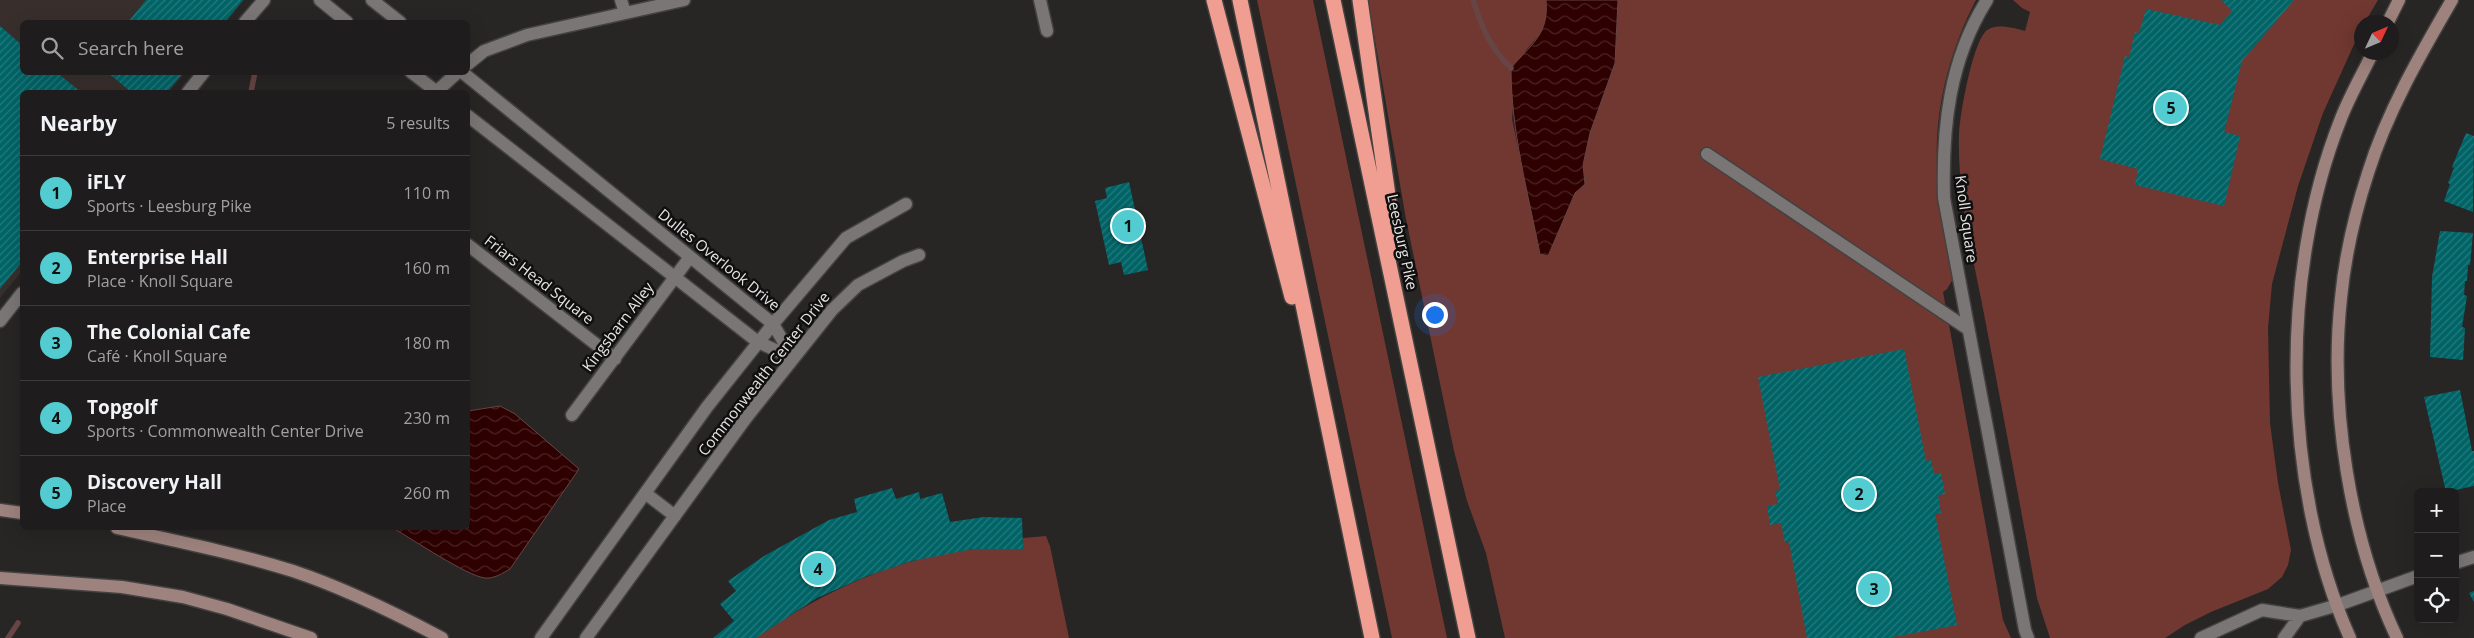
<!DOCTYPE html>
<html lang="en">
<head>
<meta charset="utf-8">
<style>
	body { margin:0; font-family:"Open Sans",sans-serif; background:#2b2929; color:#f1f3f6 }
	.controls { position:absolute; right:15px; bottom:15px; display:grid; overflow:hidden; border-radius:8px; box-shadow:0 5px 20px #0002 }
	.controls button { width:45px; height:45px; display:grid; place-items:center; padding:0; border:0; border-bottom:1px solid #3c3a3b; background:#1e1c1c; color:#f1f3f6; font:25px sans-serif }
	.compass { position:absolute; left:2354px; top:15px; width:45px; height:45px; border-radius:50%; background:#1e1c1c; box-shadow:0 5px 20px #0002; rotate:46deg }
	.you { position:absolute; left:1434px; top:314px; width:18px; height:18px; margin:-12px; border:4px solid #fff; border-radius:50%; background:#1a73e8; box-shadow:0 0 0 8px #1a73e833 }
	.badge { display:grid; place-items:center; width:32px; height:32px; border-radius:50%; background:#52ccd0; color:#111; font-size:16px; font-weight:700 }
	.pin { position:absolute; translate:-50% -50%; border:2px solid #fff; box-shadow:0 1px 5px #0006 }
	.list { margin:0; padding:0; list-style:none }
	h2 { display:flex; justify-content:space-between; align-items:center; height:65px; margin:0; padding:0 20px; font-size:21px }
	h2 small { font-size:16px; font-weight:400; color:#a1a1a3 }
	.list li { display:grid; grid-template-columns:32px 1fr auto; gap:15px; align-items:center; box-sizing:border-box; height:75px; padding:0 20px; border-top:1px solid #3c3a3b }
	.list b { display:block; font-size:19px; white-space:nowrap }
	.list p { margin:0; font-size:16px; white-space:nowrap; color:#a1a1a3 }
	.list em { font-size:16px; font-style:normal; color:#a1a1a3 }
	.icon { flex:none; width:28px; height:28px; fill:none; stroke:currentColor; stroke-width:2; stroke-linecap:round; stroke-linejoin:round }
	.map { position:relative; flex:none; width:2474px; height:638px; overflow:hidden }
	.search { position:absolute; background:#1e1c1c; box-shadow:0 5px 20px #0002; left:20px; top:20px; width:450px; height:55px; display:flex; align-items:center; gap:12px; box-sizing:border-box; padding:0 18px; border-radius:8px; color:#a1a1a3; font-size:19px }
	.panel { position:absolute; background:#1e1c1c; box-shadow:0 5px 20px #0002; left:20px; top:90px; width:450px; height:440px; border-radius:8px }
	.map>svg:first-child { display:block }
	.built { fill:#382f2d }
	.green { fill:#713831 }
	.water { fill:url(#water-waves); stroke:#664544 }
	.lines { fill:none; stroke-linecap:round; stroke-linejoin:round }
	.stream { stroke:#664544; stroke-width:5.5 }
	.building { fill:url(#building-hatch) }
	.street-casing { stroke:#444241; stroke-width:15 }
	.secondary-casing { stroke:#444241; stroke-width:15 }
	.highway-casing { stroke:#444241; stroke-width:18 }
	.street { stroke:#797675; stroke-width:12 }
	.secondary { stroke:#9d827d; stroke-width:12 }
	.highway { stroke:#f09e91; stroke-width:15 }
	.labels { text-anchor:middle; stroke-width:5; stroke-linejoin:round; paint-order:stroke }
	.street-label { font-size:15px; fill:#e7e5e4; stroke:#100f0f }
</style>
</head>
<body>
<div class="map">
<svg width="2474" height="638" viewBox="0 0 2474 638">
	<defs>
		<pattern id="water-waves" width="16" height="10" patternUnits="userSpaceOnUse" patternTransform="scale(1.25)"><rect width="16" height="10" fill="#2e0000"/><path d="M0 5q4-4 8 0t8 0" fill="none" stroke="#4c2525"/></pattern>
		<pattern id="building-hatch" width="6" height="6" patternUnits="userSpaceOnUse" patternTransform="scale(1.25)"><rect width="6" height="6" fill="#006467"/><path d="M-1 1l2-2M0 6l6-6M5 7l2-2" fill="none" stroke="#257a7d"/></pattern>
	</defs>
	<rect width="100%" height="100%" fill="#282525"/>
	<path class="built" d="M0 0H244L226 22H22V72L185 73 169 92H22V271L0 298Z"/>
	<path class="green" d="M1257 0H1313L1447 638H1392Z
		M1368 0H1546L1548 14 1544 30 1526 50 1511 82 1514 94 1512 119 1540 254 1548 256 1575 193 1585 184 1583 165 1590 133 1615 63 1618 0H1976C1948 53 1932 118 1938 178 1942 211 1949 244 1954 277L1947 289 1943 292 2003 620 2011 638H1505L1486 553 1467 501 1454 451 1406 219Z
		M2013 0H2378L2365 22H2362L2361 29 2323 113 2298 186 2272 284 2268 328 2270 423 2278 483 2291 550 2288 565 2282 577 2268 589 2211 612 2185 625 2165 638H2050L2037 598C2020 503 2002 409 1984 314 1973 256 1957 195 1959 134 1960 113 1972 47 1985 32 1994 22 2014 28 2025 31L2030 12 2022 8Z
		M1046 536 1050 546 1069 638H756C820 593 894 558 973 549 989 547 1006 549 1023 549V538Z"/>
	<path class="water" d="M1546 0H1618L1615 63 1590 133 1583 165 1585 184 1575 193 1548 256 1540 254C1528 193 1511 131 1511 68 1532 43 1549 35 1546 0Z
		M500 406 515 414 579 469 510 569C503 573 494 579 485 578 467 576 412 539 393 528H468V411Z"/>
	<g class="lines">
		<path class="stream" d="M1473 0C1481 26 1491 49 1511 68
			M251 92 255 72
			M8 638 18 623"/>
	</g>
	<path class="building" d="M146 0H243L225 22H128Z
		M2221 0H2294L2242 61 2224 132 2240 136 2224 206 2135 185 2138 169 2100 159 2125 56 2129 57 2135 32 2139 33 2146 9 2220 25 2232 11Z
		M0 26 22 45V72H56L81 92H22V262L0 289Z
		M107 72H184L167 92H131Z
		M2466 133 2474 136 2473 212 2444 201 2450 184 2448 183 2454 168 2452 167Z
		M1129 182 1148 270 1124 275 1121 262 1109 265 1095 201 1107 198 1105 188Z
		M2440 231 2473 233 2470 265H2468L2467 281H2465L2464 295 2467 296 2462 327 2465 328 2463 360 2430 357 2432 277Z
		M1904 349 1926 461 1931 460 1934 474 1941 473 1945 494 1938 495 1941 513 1935 514 1957 625 1888 638H1807L1789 542 1785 543 1781 523 1770 525 1767 506 1778 504 1775 491 1780 490 1758 377Z
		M2460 390 2472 451H2474V486L2446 492 2424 397Z
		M892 488 896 499 919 492 920 499 942 493 950 522 984 517 1022 518 1023 549H973L912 561 867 576 817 598 756 638H713L734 621 720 604 736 591 728 581 764 556 829 520 857 512 854 499Z
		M2474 591V602L2469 593Z"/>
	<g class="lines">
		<g class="street-casing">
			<path id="street" d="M320 0 347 22
				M372 0 400 22
				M621 0 625 13
				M1040 0 1047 31
				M1987 0C1949 60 1942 128 1944 198L2025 630 2028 638
				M245 22 264 0
				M468 64 484 51 527 35 684 0
				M411 72 437 92
				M462 72 773 324 793 358
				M188 92 204 72
				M436 92 458 72
				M468 116 758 342 793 358
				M1707 154 1968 329
				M468 245 615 359
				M0 321 22 293
				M572 415 690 257
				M645 493 675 516
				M2455 563 2474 557
				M541 638 707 407 773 324 846 238 906 204
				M586 638 746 418 832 310 858 285 903 261 919 255
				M2201 638 2262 610 2300 616 2338 605 2418 576
				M2284 638 2300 616"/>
		</g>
		<g class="secondary-casing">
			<path id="secondary" d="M2388 22 2399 0
				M0 510 22 513
				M117 528C176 541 235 553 293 571 344 588 395 613 442 638
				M0 578 122 587 183 597 227 609 311 638
				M2350 638C2282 485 2279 276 2340 121 2349 97 2362 75 2373 52
				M2397 638C2350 539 2329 408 2341 298 2345 256 2355 213 2368 173 2387 112 2420 55 2452 0"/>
		</g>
		<g class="highway-casing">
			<path id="highway" d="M1214 0 1292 297
				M1240 0 1372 638
				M1333 0 1468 638
				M1360 0 1395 244"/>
		</g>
		<use href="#street" class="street"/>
		<use href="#secondary" class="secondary"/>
		<use href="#highway" class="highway"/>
	</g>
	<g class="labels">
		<g class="street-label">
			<text transform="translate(1966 219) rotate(82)" y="5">Knoll Square</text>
			<text transform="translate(1402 242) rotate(78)" y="5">Leesburg Pike</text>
			<text transform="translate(719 260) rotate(39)" y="5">Dulles Overlook Drive</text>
			<text transform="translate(539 280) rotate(38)" y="5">Friars Head Square</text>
			<text transform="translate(618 327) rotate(-53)" y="5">Kingsbarn Alley</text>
			<text transform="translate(764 374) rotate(-52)" y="5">Commonwealth Center Drive</text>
		</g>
	</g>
</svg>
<div class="controls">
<button>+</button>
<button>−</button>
<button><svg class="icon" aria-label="locate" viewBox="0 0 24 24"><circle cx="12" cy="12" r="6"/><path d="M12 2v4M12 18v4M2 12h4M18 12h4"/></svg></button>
</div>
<svg class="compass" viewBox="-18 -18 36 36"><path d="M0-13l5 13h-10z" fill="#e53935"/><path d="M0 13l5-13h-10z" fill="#a1a1a3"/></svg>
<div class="you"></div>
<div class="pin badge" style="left:1128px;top:226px">1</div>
<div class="pin badge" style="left:1859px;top:494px">2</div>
<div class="pin badge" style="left:1874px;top:589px">3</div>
<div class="pin badge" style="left:818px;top:569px">4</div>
<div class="pin badge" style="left:2171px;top:108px">5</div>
<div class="search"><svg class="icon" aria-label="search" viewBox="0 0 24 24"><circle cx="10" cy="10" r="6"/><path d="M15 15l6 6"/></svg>Search here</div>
<section class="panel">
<h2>Nearby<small>5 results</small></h2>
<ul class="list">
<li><span class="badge">1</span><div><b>iFLY</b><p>Sports · Leesburg Pike</p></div><em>110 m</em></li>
<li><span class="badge">2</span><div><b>Enterprise Hall</b><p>Place · Knoll Square</p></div><em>160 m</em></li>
<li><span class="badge">3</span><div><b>The Colonial Cafe</b><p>Café · Knoll Square</p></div><em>180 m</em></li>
<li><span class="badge">4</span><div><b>Topgolf</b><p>Sports · Commonwealth Center Drive</p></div><em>230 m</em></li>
<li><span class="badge">5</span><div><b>Discovery Hall</b><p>Place</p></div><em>260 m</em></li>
</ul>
</section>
</div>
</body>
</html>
